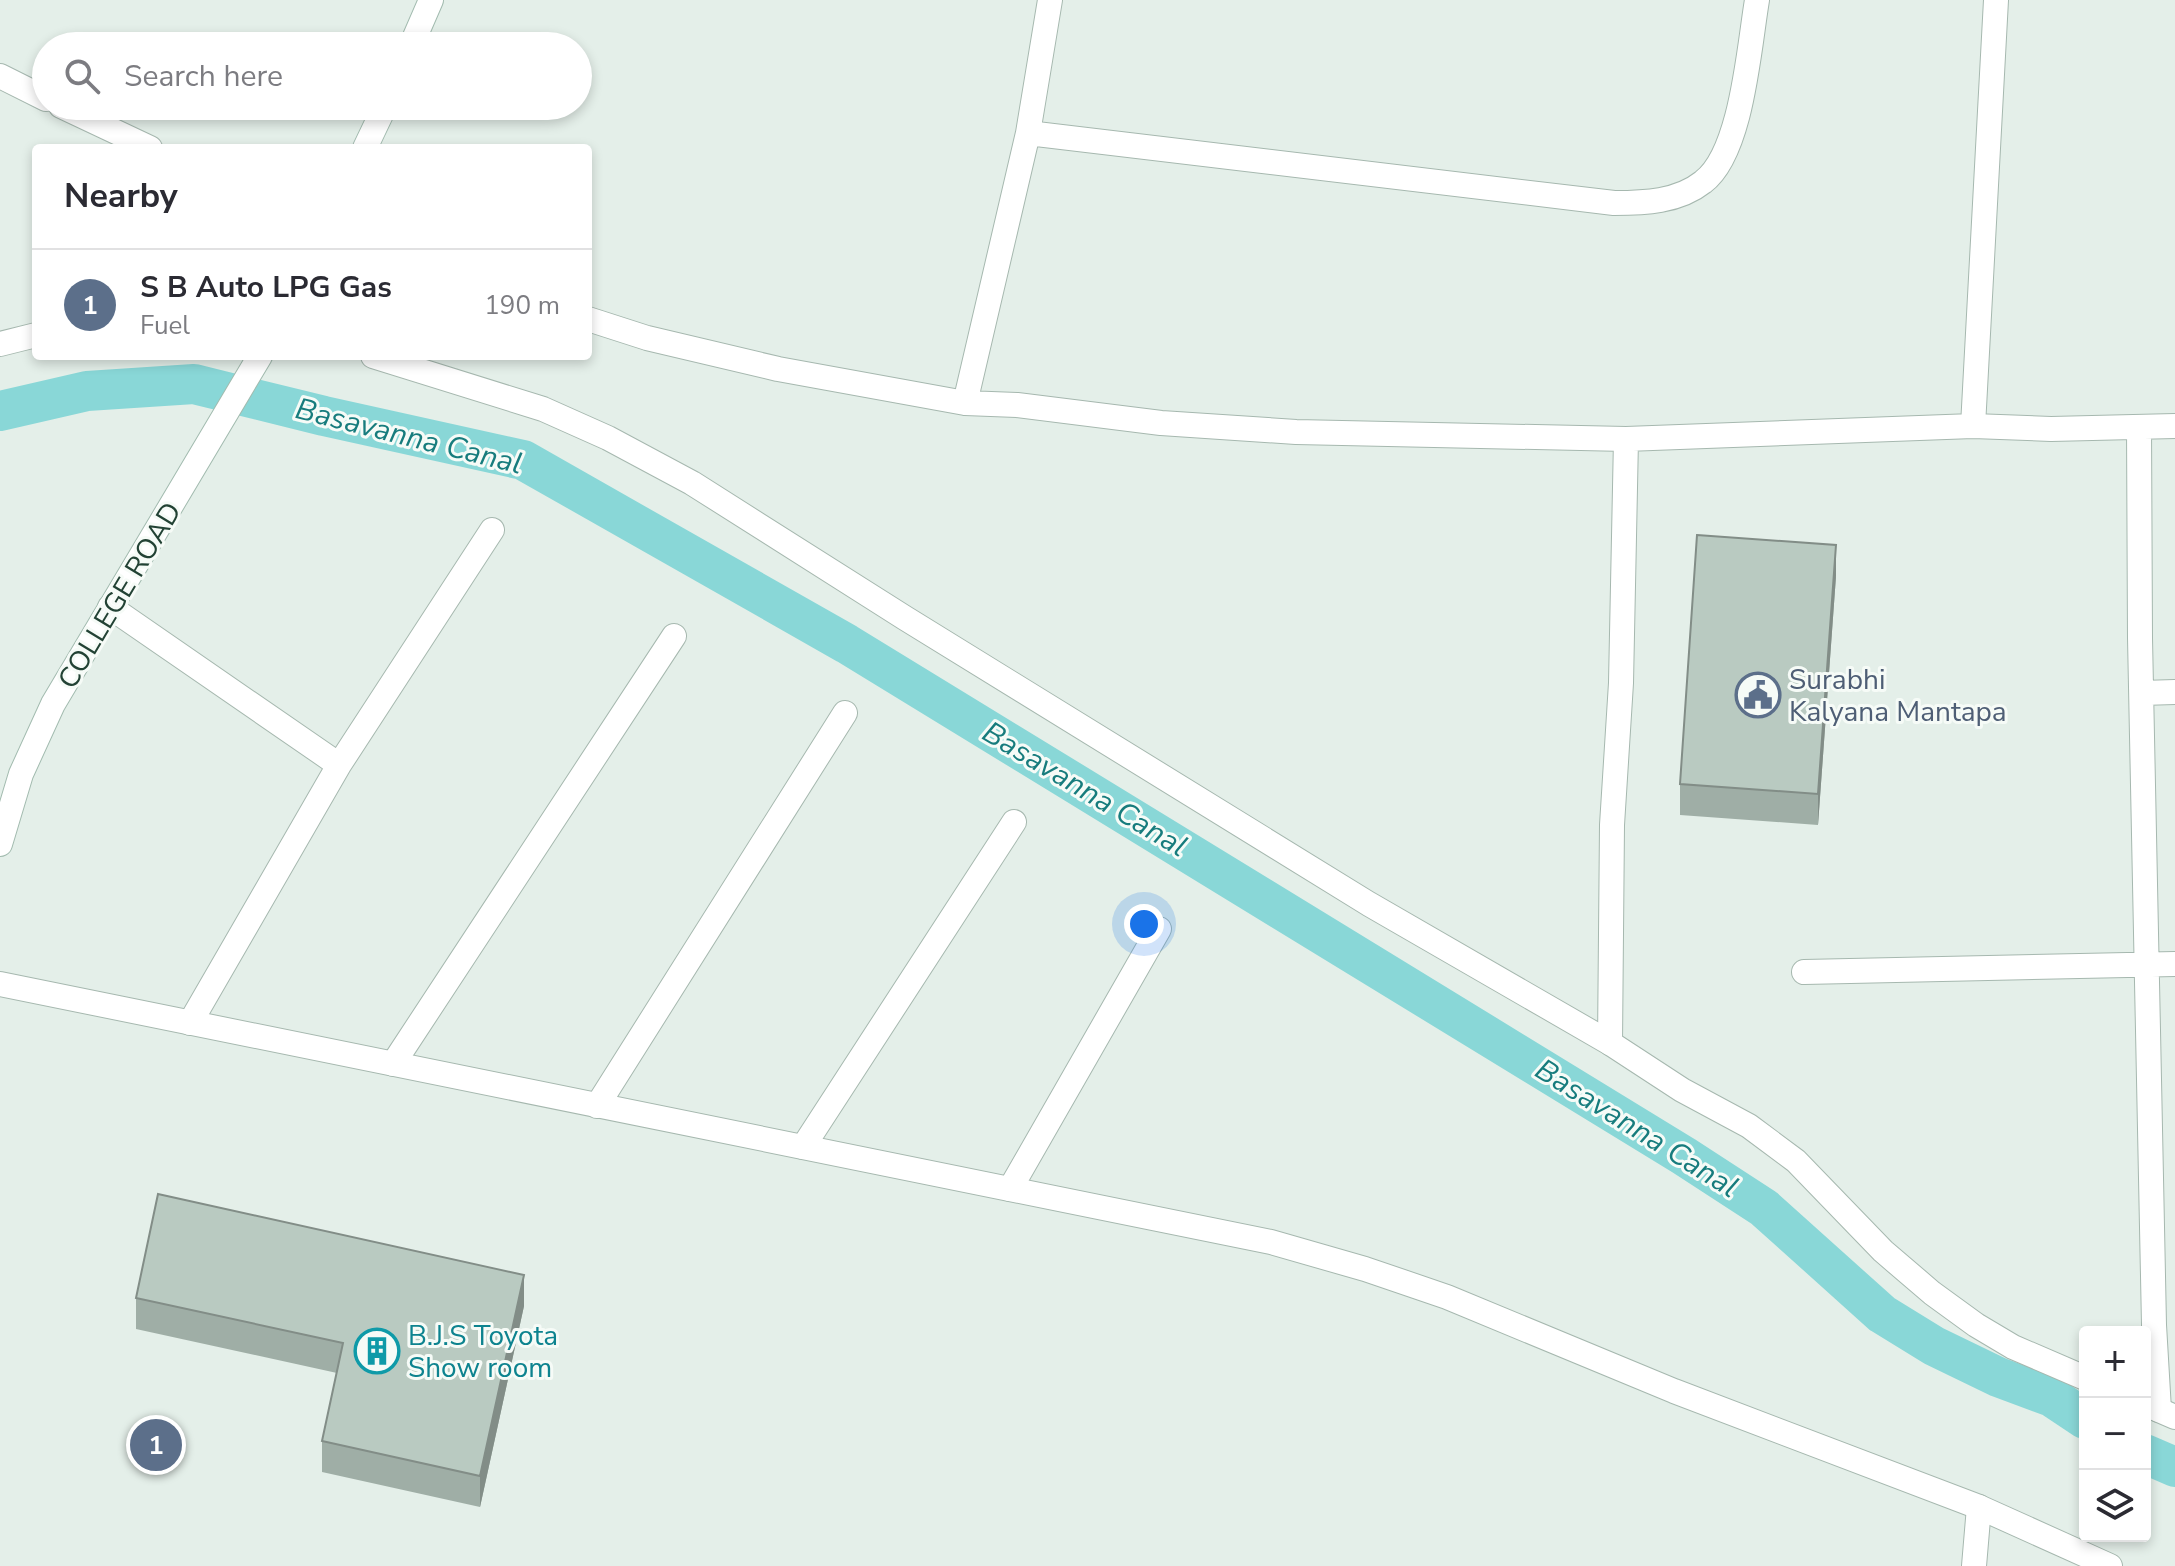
<!DOCTYPE html>
<html lang="en">
<head>
<meta charset="utf-8">
<style>
	body { margin:0; font-family:"Nunito Sans",sans-serif; background:#f7f7f7; color:#2b2b33 }
	.controls { position:absolute; right:24px; bottom:24px; display:grid; overflow:hidden; border-radius:8px; box-shadow:0 4px 12px #0003 }
	.controls button { width:72px; height:72px; display:grid; place-items:center; padding:0; border:0; border-bottom:2px solid #e1e1e2; background:#fff; color:#2b2b33; font:40px sans-serif }
	.you { position:absolute; left:1144px; top:924px; width:28px; height:28px; margin:-20px; border:6px solid #fff; border-radius:50%; background:#1a73e8; box-shadow:0 0 0 12px #1a73e833 }
	.badge { display:grid; place-items:center; width:52px; height:52px; border-radius:50%; background:#894543; color:#fff; font-size:26px; font-weight:700 }
	.pin { position:absolute; translate:-50% -50%; border:4px solid #fff; box-shadow:0 2px 8px #0006 }
	.list { margin:0; padding:0; list-style:none }
	h2 { display:flex; justify-content:space-between; align-items:center; height:104px; margin:0; padding:0 32px; font-size:34px }
	h2 small { font-size:26px; font-weight:400; color:#7c7c81 }
	.list li { display:grid; grid-template-columns:52px 1fr auto; gap:24px; align-items:center; box-sizing:border-box; height:112px; padding:0 32px; border-top:2px solid #e1e1e2 }
	.list b { display:block; font-size:30px; white-space:nowrap }
	.list p { margin:0; font-size:26px; white-space:nowrap; color:#7c7c81 }
	.list em { font-size:26px; font-style:normal; color:#7c7c81 }
	.icon { flex:none; width:44px; height:44px; fill:none; stroke:currentColor; stroke-width:2; stroke-linecap:round; stroke-linejoin:round }
	.map { position:relative; flex:none; width:2175px; height:1566px; overflow:hidden }
	.search { position:absolute; background:#fff; box-shadow:0 4px 12px #0003; left:32px; top:32px; width:560px; height:88px; display:flex; align-items:center; gap:20px; box-sizing:border-box; padding:0 28px; border-radius:44px; color:#7c7c81; font-size:30px }
	.panel { position:absolute; background:#fff; box-shadow:0 4px 12px #0003; left:32px; top:144px; width:560px; height:216px; border-radius:8px }
	.map>svg:first-child { display:block }
	.lines { fill:none; stroke-linecap:round; stroke-linejoin:round }
	.canal { stroke:#89d7d7; stroke-width:40 }
	.minor-casing { stroke:#a6b8af; stroke-width:26 }
	.tertiary-casing { stroke:#a6b8af; stroke-width:26 }
	.secondary-casing { stroke:#a2bbaf; stroke-width:26 }
	.minor { stroke:#fff; stroke-width:24 }
	.tertiary { stroke:#fff; stroke-width:24 }
	.secondary { stroke:#fff; stroke-width:24 }
	.wall { fill:#9faea6 }
	.shaded-wall { fill:#828d87 }
	.building { fill:#b9cac1; stroke:#828d87; stroke-width:2 }
	.labels { text-anchor:middle; stroke-width:6; stroke-linejoin:round; paint-order:stroke }
	.street-label { font-size:28px; fill:#224234; stroke:#f6fbf7 }
	.service-label { font-size:28px; fill:#4e5e75; stroke:#f6fbf7; text-anchor:start }
	.culture-label { font-size:28px; fill:#0d838f; stroke:#f6fbf7; text-anchor:start }
	.water-label { font-size:30px; font-style:italic; fill:#177c7d; stroke:#f6fbf7 }
</style>
</head>
<body>
<div class="map">
<svg width="2175" height="1566" viewBox="0 0 2175 1566">
	<rect width="100%" height="100%" fill="#e4efe9"/>
	<g class="lines">
		<path class="canal" d="M0 411 87 391 194 384 324 416 523 460 847 644 1684 1156 1764 1208 1882 1314 1934 1346 1998 1377 2052 1397 2085 1419
			M2145 1454 2175 1467"/>
		<g class="minor-casing">
			<path id="minor" d="M0 76 46 99
				M61 106 150 148
				M1028 133 1614 203C1644 203 1678 202 1703 182 1742 153 1749 47 1757 0
				M588 319 647 338 778 369 965 403 1017 405 1161 423 1296 432 1626 439 1973 426 2051 429 2175 426
				M0 344 36 335
				M965 403 1028 133 1050 0
				M1973 426 1996 0
				M2139 427 2140 638 2154 1325 2159 1410
				M110 607 339 765
				M2142 693 2175 692
				M1804 972 2175 964
				M190 1023 339 765 492 530
				M1610 1043 1612 825 1621 683 1626 439
				M393 1064 674 636
				M597 1106 845 713
				M803 1147 1014 822
				M1010 1189 1159 929
				M1974 1566 1979 1507"/>
		</g>
		<g class="tertiary-casing">
			<path id="tertiary" d="M373 356 543 409 608 438 692 483 905 618 1369 904 1610 1043 1682 1090 1749 1126 1796 1161 1883 1251 1932 1293 1976 1325 2013 1347 2085 1378
				M0 984 1271 1242 1365 1269 1447 1297 1674 1391 1979 1507 2110 1566
				M2145 1404 2175 1417"/>
		</g>
		<g class="secondary-casing">
			<path id="secondary" d="M411 46 431 0
				M365 148 385 106
				M0 844 21 774 53 704 260 356"/>
		</g>
		<use href="#minor" class="minor"/>
		<use href="#tertiary" class="tertiary"/>
		<use href="#secondary" class="secondary"/>
	</g>
	<path class="wall" d="M1836 576 1818 825 1680 815V784Z
		M136 1298 524 1306 480 1507 322 1472V1441L337 1373 136 1329Z"/>
	<path class="shaded-wall" d="M1836 545V576L1818 825V794Z
		M524 1275V1306L480 1507V1476Z"/>
	<path class="building" d="M1697 535 1836 545 1818 794 1680 784Z
		M158 1194 524 1275 480 1476 322 1441 343 1343 136 1298Z"/>
	<defs>
		<g id="civic-ring" transform="scale(2.3)"><circle r="9.5" fill="#f6fbf7" stroke="#5c6f8a" stroke-width="1.5"/><path d="M-.6-6.5H3V-4.5H.6V-3L4-1V1h2V6H-6V1h2V-1L-.6-3ZM-1.2 2.5V6h2.4V2.5Z" fill="#5c6f8a"/></g>
		<g id="building-ring" transform="scale(2.3)"><circle r="9.5" fill="#f6fbf7" stroke="#0f9aa8" stroke-width="1.5"/><path d="M-4-6H4V6H1V3H-1V6H-4ZM-2.5-4.3h1.7v1.8h-1.7ZM.8-4.3h1.7v1.8H.8ZM-2.5-1h1.7V.8h-1.7ZM.8-1h1.7V.8H.8Z" fill="#0f9aa8"/></g>
	</defs>
	<g fill-rule="evenodd">
		<use href="#civic-ring" x="1758" y="695"/>
		<use href="#building-ring" x="377" y="1351"/>
	</g>
	<g class="labels">
		<g class="street-label">
			<text transform="translate(119 595) rotate(-59)" y="10">COLLEGE ROAD</text>
		</g>
		<g class="service-label">
			<text x="1789" y="689">Surabhi<tspan x="1789" dy="32">Kalyana Mantapa</tspan></text>
		</g>
		<g class="culture-label">
			<text x="408" y="1345">B.J.S Toyota<tspan x="408" dy="32">Show room</tspan></text>
		</g>
		<g class="water-label">
			<text transform="translate(409 436) rotate(14)" y="10">Basavanna Canal</text>
			<text transform="translate(1085 789) rotate(31)" y="10">Basavanna Canal</text>
			<text transform="translate(1637 1128) rotate(32)" y="10">Basavanna Canal</text>
		</g>
	</g>
</svg>
<div class="controls">
<button>+</button>
<button>−</button>
<button><svg class="icon" aria-label="layers" viewBox="0 0 24 24"><path d="M12 4l9 5-9 5-9-5zM3 14l9 5 9-5"/></svg></button>
</div>
<div class="you"></div>
<div class="pin badge" style="left:156px;top:1445px;background:#5c6f8a">1</div>
<div class="search"><svg class="icon" aria-label="search" viewBox="0 0 24 24"><circle cx="10" cy="10" r="6"/><path d="M15 15l6 6"/></svg>Search here</div>
<section class="panel">
<h2>Nearby<small></small></h2>
<ul class="list">
<li><span class="badge" style="background:#5c6f8a">1</span><div><b>S B Auto LPG Gas</b><p>Fuel</p></div><em>190 m</em></li>
</ul>
</section>
</div>
</body>
</html>
